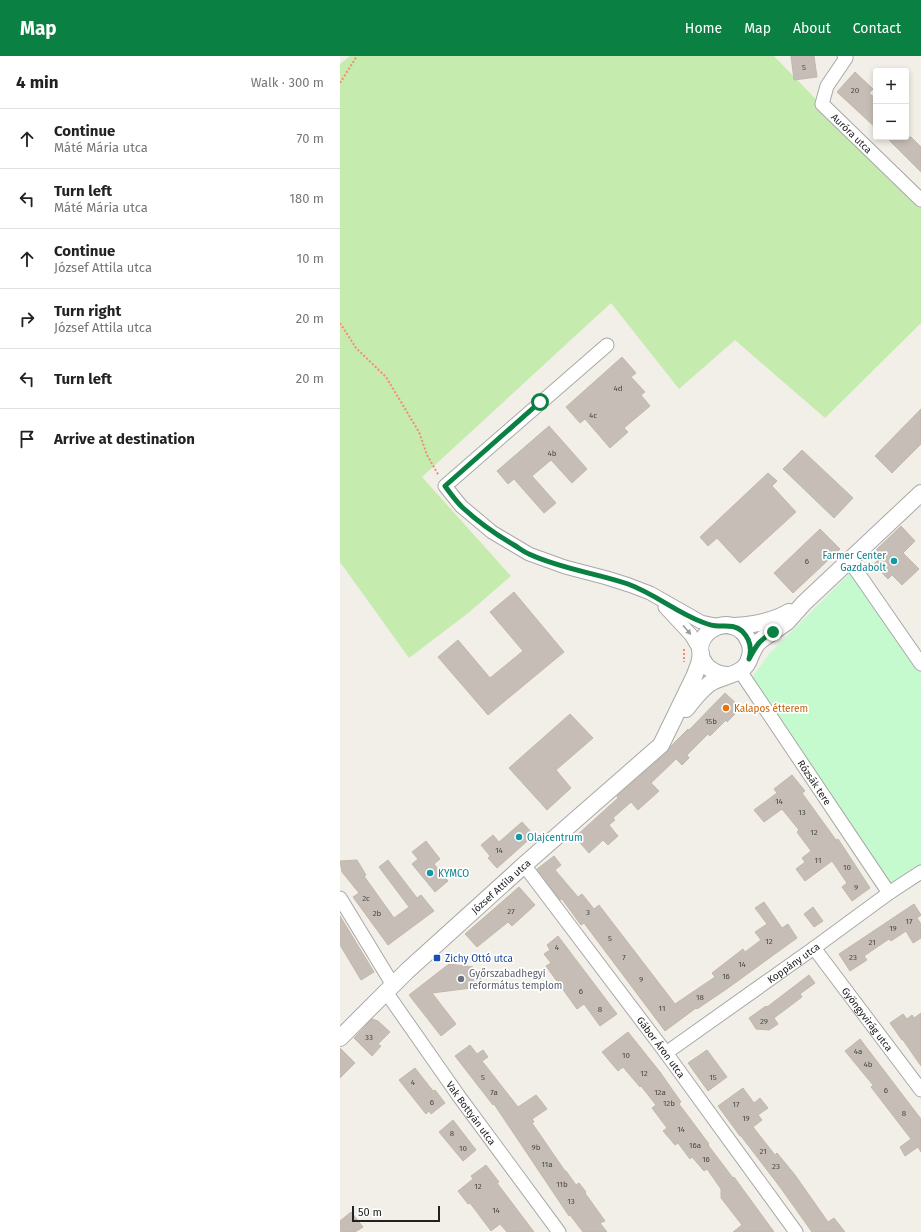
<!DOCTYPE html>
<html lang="en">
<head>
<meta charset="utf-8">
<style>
	body { margin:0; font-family:"Fira Sans",sans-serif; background:#f2f2f2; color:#222 }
	.controls { position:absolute; right:12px; top:12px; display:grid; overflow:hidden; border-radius:4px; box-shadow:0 2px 6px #0003 }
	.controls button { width:36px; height:36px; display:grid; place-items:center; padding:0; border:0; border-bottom:1px solid #e0e0e0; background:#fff; color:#222; font:20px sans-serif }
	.scale { position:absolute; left:12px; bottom:10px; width:88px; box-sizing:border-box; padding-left:4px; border:2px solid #212121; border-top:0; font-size:11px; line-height:14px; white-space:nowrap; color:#212121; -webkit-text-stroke:3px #fff; paint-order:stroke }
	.stop { position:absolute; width:12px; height:12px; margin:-9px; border:3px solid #0b8043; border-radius:50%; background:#fff }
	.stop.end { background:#0b8043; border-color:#fff; box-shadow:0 1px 4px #0008 }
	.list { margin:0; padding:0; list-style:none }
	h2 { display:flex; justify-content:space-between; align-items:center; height:52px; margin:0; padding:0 16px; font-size:17px }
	h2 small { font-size:13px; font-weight:400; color:#767676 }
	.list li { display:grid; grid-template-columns:26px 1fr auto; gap:12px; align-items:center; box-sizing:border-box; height:60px; padding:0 16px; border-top:1px solid #e0e0e0 }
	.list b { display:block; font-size:15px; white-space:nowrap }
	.list p { margin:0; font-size:13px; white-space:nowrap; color:#767676 }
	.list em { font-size:13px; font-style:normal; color:#767676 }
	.icon { flex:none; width:22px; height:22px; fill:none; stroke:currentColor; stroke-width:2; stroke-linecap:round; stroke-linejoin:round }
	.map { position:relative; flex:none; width:581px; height:1176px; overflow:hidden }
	header { display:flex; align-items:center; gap:24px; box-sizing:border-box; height:56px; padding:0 20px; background:#0b8043; color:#fff }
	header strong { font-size:19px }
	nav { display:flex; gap:22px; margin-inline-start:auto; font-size:14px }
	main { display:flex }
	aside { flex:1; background:#fff }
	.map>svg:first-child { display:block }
	.grass { fill:#c6ebae }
	.park { fill:#c5face }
	.building { fill:#c6beb6; stroke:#c3b7a9 }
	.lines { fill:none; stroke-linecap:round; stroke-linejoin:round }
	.minor-casing { stroke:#a8a8a8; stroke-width:15 }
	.tertiary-casing { stroke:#a8a8a8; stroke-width:18 }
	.path { stroke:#fc896e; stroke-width:2; stroke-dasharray:2 2; stroke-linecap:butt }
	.minor { stroke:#fff; stroke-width:13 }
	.tertiary { stroke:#fff; stroke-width:16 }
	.oneway { fill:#9b9b9b }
	.route { stroke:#0b8043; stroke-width:5 }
	.culture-dot { fill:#0f9aa8; stroke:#fff; stroke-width:1.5 }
	.food-dot { fill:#e8710a; stroke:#fff; stroke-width:1.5 }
	.transit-dot { fill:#1a4fb4; stroke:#fff; stroke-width:1.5 }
	.worship-dot { fill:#6b7280; stroke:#fff; stroke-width:1.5 }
	.labels { text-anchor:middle; stroke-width:3.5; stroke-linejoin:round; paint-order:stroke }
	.number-label { font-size:8px; fill:#4a4846 }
	.street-label { font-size:10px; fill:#212121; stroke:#fff }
	.culture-label { font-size:10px; fill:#0d838f; stroke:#fff; text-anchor:start }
	.food-label { font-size:10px; fill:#c56008; stroke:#fff; text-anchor:start }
	.transit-label { font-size:10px; fill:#164399; stroke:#fff; text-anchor:start }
	.worship-label { font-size:10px; fill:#5b616d; stroke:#fff; text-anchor:start }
</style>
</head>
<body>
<header>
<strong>Map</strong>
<nav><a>Home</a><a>Map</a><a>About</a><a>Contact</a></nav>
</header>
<main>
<aside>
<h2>4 min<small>Walk · 300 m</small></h2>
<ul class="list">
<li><svg class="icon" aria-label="ahead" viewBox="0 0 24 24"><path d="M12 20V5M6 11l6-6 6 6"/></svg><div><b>Continue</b><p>Máté Mária utca</p></div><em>70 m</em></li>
<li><svg class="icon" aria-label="left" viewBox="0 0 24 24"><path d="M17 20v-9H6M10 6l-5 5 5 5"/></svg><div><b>Turn left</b><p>Máté Mária utca</p></div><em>180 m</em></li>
<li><svg class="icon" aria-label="ahead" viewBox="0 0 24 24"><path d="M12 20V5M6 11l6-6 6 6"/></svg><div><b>Continue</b><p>József Attila utca</p></div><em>10 m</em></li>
<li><svg class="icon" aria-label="right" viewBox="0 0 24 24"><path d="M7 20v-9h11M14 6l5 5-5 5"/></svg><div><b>Turn right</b><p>József Attila utca</p></div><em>20 m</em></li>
<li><svg class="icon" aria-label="left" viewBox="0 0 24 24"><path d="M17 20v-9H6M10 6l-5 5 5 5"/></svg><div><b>Turn left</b></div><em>20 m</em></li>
<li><svg class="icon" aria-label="arrive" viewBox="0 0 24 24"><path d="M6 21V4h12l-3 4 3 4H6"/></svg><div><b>Arrive at destination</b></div></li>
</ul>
</aside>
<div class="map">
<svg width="581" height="1176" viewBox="0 0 581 1176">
	<rect width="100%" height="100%" fill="#f1efe7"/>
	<path class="grass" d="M10 0H434L581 152V267L485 362 395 284 339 333 271 247 82 421 171 520 127 558 69 602 0 506V8Z"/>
	<path class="park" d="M511 516 581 618V810L550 831 411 623 429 598Z"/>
	<path class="building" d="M451 0H474L477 21 454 24Z
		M515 16 533 33 529 37 536 43V72L497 36Z
		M546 81H571L581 91V116Z
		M282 301 296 317 291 321 305 336 301 339 310 350 284 372 288 376 270 392 245 363 240 367 226 351Z
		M581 353V388L552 417 535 400Z
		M209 370 247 413 232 427 211 404 192 420 216 447 204 457 174 423 168 428 157 415Z
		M462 394 513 442 494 462 443 413Z
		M428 417 437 425 432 430 456 456 400 507 377 482 368 490 360 481Z
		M561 470 575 485 563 497 579 513 562 529 552 519 548 523 534 508 540 502 534 496Z
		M480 473 500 493 453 537 434 517Z
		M174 536 224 596 148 659 98 601 118 584 150 622 183 595 150 556Z
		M385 637 401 652 387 666 386 664 370 680 368 678 347 699 349 702 342 709 336 703 311 727 319 735 298 754 291 746 273 762 275 764 269 769 278 780 268 789 263 784 249 797 235 781 278 742 277 740 327 696 331 690 348 673 349 674Z
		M230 658 253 682 216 714 231 732 207 754 169 712Z
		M452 719 465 735 462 737 496 784 498 783 506 795 530 832 512 845 502 831 507 827 492 805 465 825 456 813 465 806 462 802 471 795 457 776 459 774 442 753 424 766 414 754 437 737 434 733Z
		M182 766 194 779 157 812 148 802 150 800 141 789 153 779 159 786Z
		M86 785 100 803 94 808 108 825 95 836 72 808 78 803 72 796Z
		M214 800 221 809 215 814 238 841 242 838 254 853 259 849 335 948 375 921 372 917 403 893 405 896 421 884 415 876 427 868 415 852 424 846 442 872 448 868 457 882 388 932 357 953 356 952 325 975 244 867 241 869 222 843 220 844 197 813Z
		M17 804 26 819 24 820 54 862 69 851 39 811 48 804 77 842 81 839 94 855 48 889 13 841 19 837 2 816 0 805Z
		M179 831 195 849 172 870 168 866 137 891 125 878Z
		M574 848 581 859 577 862 581 868V882L573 887 566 875 551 885 549 883 524 900 527 904 510 915 499 898Z
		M473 851 483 865 474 871 464 858Z
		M0 860 34 916 21 924 0 889Z
		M218 880 277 958 260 970 244 948 237 953 206 910 211 907 204 898 210 894 207 889Z
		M109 908 133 911 142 924 131 932 92 937 116 968 101 980 69 939Z
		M469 919 475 927 460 938 462 941 434 962 438 968 429 974 416 973 409 962 426 950 427 951Z
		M581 957V1010L563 984H562L550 967 563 958 567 963 572 959 574 962Z
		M32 963 38 965 50 976 38 988 41 990 32 1000 14 982Z
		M288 976 320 1016 341 1046 339 1048 369 1088 368 1089 393 1122 394 1121 434 1176H393L402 1169 381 1142V1133L367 1113 364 1115 352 1101 350 1103 338 1087 335 1089 323 1075 327 1072 312 1052 316 1049 301 1030 300 1031 283 1011 278 1015 262 996Z
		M520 983 581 1063V1096L578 1091 565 1100 560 1091 571 1083 531 1031 533 1029 505 995Z
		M130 989 137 998 143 994 148 1001 142 1005 178 1051 196 1039 201 1045 207 1053 192 1063 194 1066 192 1067 225 1115H226L236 1129 239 1127 246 1136 245 1137 265 1165 260 1167 267 1176H243L230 1159 229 1160 154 1048 153 1049 115 1000Z
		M0 992 15 1007 0 1022Z
		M367 994 387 1021 368 1035 348 1007Z
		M75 1012 93 1035 95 1034 105 1047 91 1058 89 1055 86 1058 59 1024Z
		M403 1032 414 1047 420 1042 428 1052 418 1059 422 1064 413 1071 435 1099 437 1097 455 1119 488 1166 494 1162 505 1176H472L440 1131 401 1080H400L378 1050Z
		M113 1064 136 1094 123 1105 99 1076Z
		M146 1109 159 1126 157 1127 194 1176H167L160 1168 151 1175 130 1147 128 1148 118 1135 133 1123 131 1120Z
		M11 1156 23 1171 15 1176H0V1165Z"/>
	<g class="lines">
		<g class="minor-casing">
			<g id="minor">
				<path id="s1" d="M504 0 506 2 487 30 482 48 581 144"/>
				<path d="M267 289 105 430 121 450 152 476 189 498 225 511 267 522 289 529 310 537 361 566 380 570"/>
				<path d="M509 504 581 608"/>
				<path d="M325 551 351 579 360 594"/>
				<path id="s2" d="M400 615 549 837"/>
				<path id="s3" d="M184 809 326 997 456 1176"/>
				<path d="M0 842 53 929"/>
				<path id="s4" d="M474 892 581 1034"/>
				<path id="s5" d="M46 936 118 1039 219 1176"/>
				<path id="s6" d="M326 997 474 892 549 837 581 816"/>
			</g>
		</g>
		<g class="tertiary-casing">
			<g id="tertiary">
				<path d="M393 570C412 569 432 566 449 556"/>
				<path d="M409 603 416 589 421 584 447 566 464 547 581 437"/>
				<path d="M346 653C353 644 360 635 369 628 382 618 405 621 410 601 411 596 411 590 409 586 406 578 400 572 392 570 385 568 377 570 371 574 349 590 363 620 390 619"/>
				<path id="s7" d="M0 982 67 915 184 809 321 689 354 621 359 608 361 598"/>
			</g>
		</g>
		<path class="path" d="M0 27 17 0
			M0 267 16 292 46 321 79 376 87 399 99 420
			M344 593V606"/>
		<use href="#minor" class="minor"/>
		<use href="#tertiary" class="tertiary"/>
	</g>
	<defs><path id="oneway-solid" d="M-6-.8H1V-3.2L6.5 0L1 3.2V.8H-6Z"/></defs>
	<use class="oneway" href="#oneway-solid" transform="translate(347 574) rotate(49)"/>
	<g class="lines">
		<path class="route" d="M200 346 105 430C110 437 116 445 122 451 138 466 155 478 174 489 179 492 184 496 189 498 221 513 256 517 288 528 315 538 336 556 362 566 367 568 373 570 379 570 388 570 395 569 402 575 410 583 412 593 409 603 417 588 419 585 433 576"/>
	</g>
	<g class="culture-dot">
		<circle cx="554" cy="505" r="4"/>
		<circle cx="179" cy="781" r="4"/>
		<circle cx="90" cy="817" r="4"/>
	</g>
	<circle class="food-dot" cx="386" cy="652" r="4"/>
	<rect class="transit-dot" x="93" y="898" width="8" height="8" rx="2"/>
	<circle class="worship-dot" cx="121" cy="923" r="4"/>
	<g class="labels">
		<g class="number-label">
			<text x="464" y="14">5</text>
			<text x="515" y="37">20</text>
			<text x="278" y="335">4d</text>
			<text x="253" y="362">4c</text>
			<text x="212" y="400">4b</text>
			<text x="467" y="508">6</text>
			<text x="371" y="668">15b</text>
			<text x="439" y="748">14</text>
			<text x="462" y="759">13</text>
			<text x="474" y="779">12</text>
			<text x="159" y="797">14</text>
			<text x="478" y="807">11</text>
			<text x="507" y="814">10</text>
			<text x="516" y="834">9</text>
			<text x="26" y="845">2c</text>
			<text x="171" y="858">27</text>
			<text x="248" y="859">3</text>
			<text x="37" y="860">2b</text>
			<text x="569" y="868">17</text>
			<text x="553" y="875">19</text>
			<text x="270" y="885">5</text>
			<text x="429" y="888">12</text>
			<text x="532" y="889">21</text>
			<text x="217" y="894">4</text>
			<text x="284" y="904">7</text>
			<text x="513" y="904">23</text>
			<text x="402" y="911">14</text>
			<text x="386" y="923">16</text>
			<text x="301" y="926">9</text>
			<text x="241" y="938">6</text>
			<text x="360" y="944">18</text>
			<text x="322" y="955">11</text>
			<text x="260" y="956">8</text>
			<text x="424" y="968">29</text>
			<text x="29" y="984">33</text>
			<text x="518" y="998">4a</text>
			<text x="286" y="1002">10</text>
			<text x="528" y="1011">4b</text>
			<text x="304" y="1020">12</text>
			<text x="143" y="1024">5</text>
			<text x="373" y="1024">15</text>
			<text x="73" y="1029">4</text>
			<text x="546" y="1037">6</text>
			<text x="154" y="1039">7a</text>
			<text x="320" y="1039">12a</text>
			<text x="92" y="1049">6</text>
			<text x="329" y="1050">12b</text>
			<text x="396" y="1051">17</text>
			<text x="564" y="1060">8</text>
			<text x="406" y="1065">19</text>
			<text x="341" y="1076">14</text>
			<text x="112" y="1080">8</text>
			<text x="355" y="1092">16a</text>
			<text x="196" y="1094">9b</text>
			<text x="123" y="1095">10</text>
			<text x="423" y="1098">21</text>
			<text x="366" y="1106">16</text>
			<text x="207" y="1111">11a</text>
			<text x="436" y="1113">23</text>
			<text x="222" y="1131">11b</text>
			<text x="138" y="1133">12</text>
			<text x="231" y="1148">13</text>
			<text x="156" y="1157">14</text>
		</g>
		<g class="street-label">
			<text dy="4" stroke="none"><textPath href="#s1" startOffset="97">Auróra utca</textPath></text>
			<text dy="4" stroke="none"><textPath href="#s2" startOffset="134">Rózsák tere</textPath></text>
			<text dy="4" stroke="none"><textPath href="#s7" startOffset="221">József Attila utca</textPath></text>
			<text dy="4" stroke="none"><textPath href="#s6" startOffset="156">Koppány utca</textPath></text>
			<text dy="4" stroke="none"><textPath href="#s4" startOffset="89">Gyöngyvirág utca</textPath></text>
			<text dy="4" stroke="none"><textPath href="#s3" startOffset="228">Gábor Áron utca</textPath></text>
			<text dy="4" stroke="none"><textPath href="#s5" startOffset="148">Vak Bottyán utca</textPath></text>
		</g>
		<g class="culture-label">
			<text x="546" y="503" text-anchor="end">Farmer Center<tspan x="546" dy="12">Gazdabolt</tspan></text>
			<text x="187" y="785">Olajcentrum</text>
			<text x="98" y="821">KYMCO</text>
		</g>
		<g class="food-label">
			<text x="394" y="656">Kalapos étterem</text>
		</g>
		<g class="transit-label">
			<text x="105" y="906">Zichy Ottó utca</text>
		</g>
		<g class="worship-label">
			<text x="129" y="921">Győrszabadhegyi<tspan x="129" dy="12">református templom</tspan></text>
		</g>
	</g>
</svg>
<div class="controls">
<button>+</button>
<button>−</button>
</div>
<div class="scale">50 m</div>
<div class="stop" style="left:200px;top:346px"></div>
<div class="stop end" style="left:433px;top:576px"></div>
</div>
</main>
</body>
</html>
